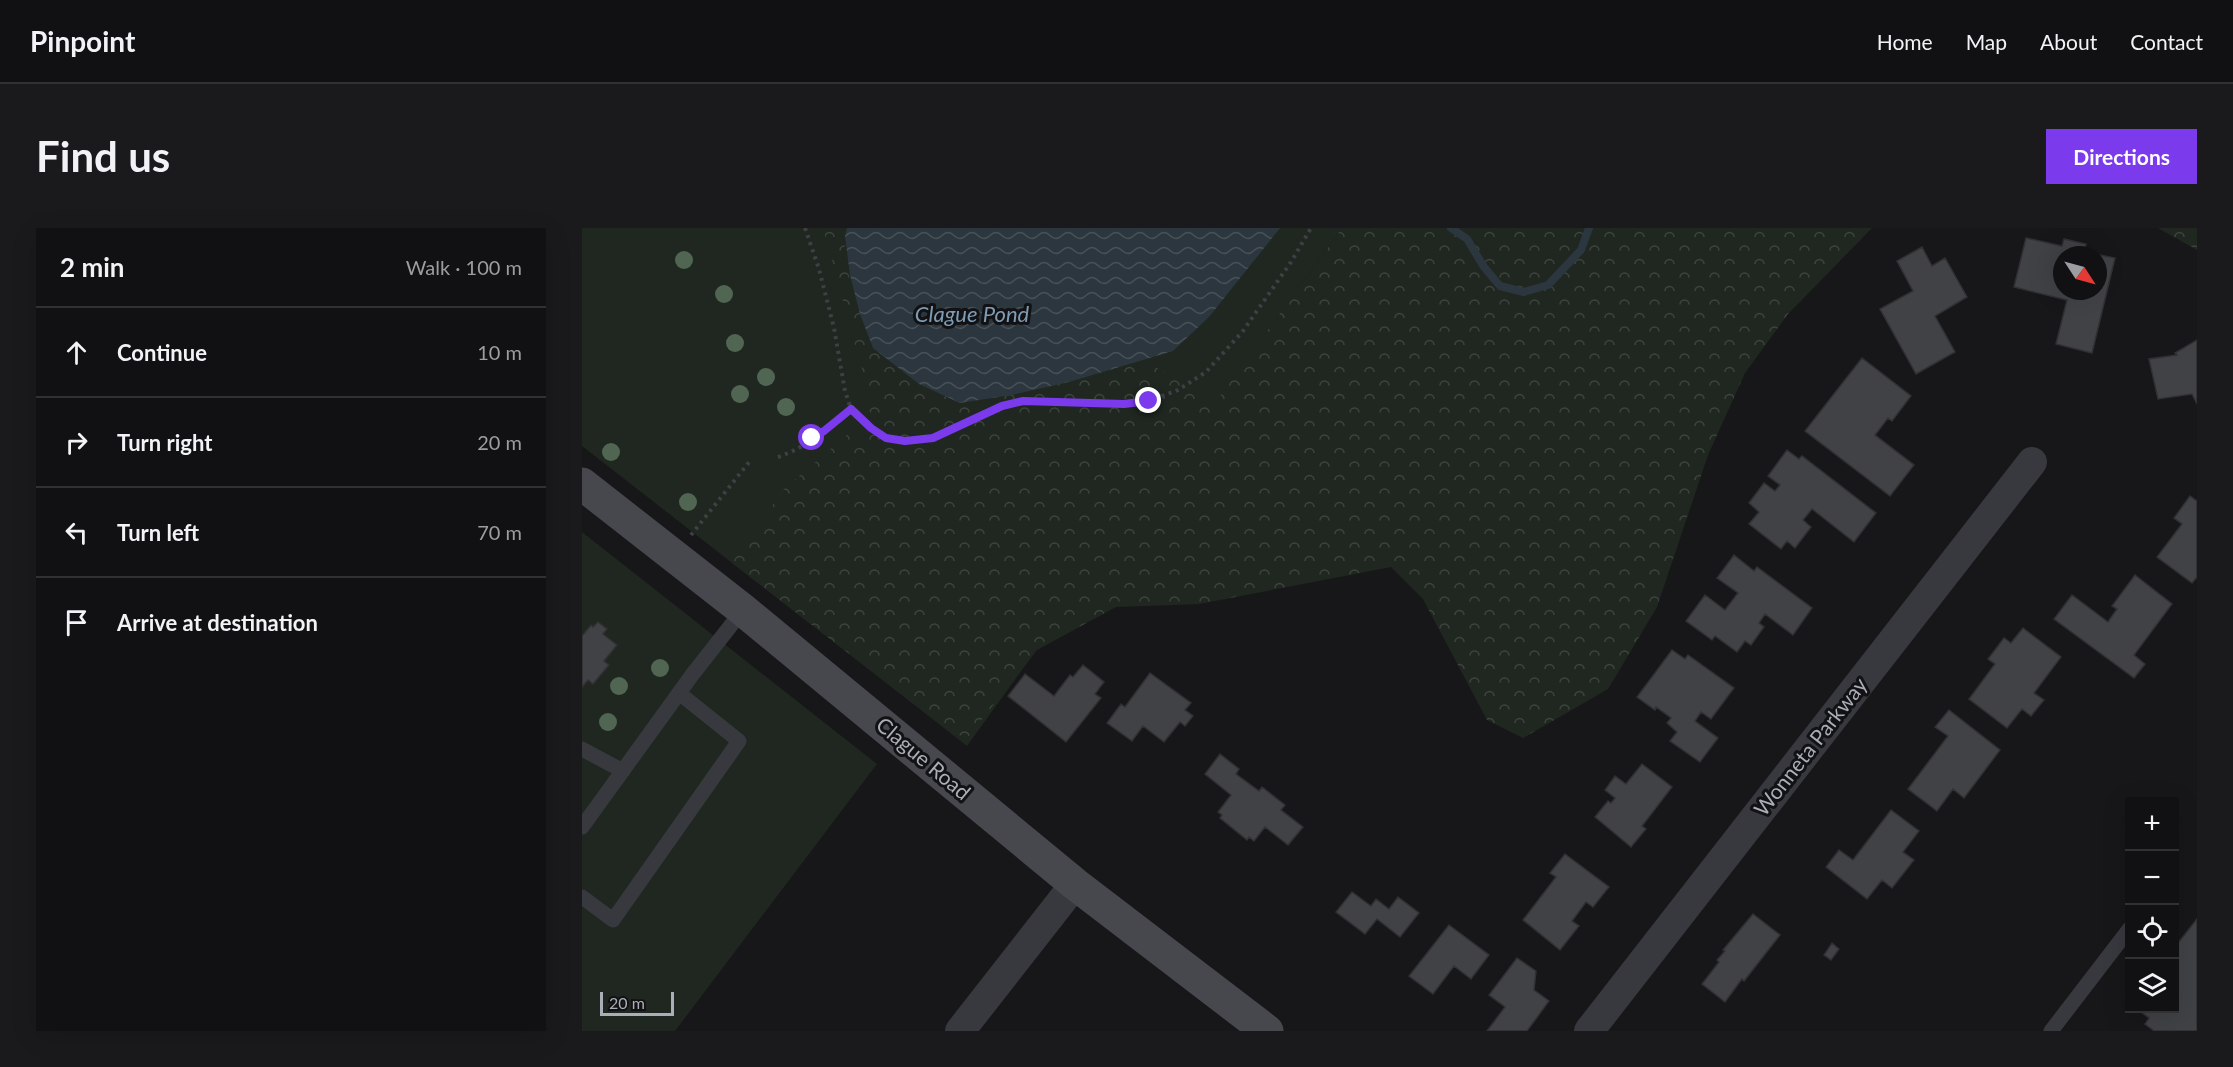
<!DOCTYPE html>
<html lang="en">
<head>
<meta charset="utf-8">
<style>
	body { margin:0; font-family:Lato,sans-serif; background:#1a1a1c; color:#f1f3f6 }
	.controls { position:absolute; right:18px; bottom:18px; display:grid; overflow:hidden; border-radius:0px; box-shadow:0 6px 24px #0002 }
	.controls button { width:54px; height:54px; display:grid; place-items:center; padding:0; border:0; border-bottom:2px solid #303133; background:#111113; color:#f1f3f6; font:30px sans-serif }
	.compass { position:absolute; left:1471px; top:18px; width:54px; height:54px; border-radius:50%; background:#111113; box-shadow:0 6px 24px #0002; rotate:126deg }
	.scale { position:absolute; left:18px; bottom:15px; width:74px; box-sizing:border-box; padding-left:6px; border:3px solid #a9aeb9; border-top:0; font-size:16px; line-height:21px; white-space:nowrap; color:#a9aeb9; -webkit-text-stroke:4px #121214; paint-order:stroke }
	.stop { position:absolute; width:18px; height:18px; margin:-14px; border:4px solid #7c3aed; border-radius:50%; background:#fff }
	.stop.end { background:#7c3aed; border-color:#fff; box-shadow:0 2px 6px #0008 }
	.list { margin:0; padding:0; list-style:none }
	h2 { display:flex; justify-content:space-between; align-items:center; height:78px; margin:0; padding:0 24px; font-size:26px }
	h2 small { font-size:20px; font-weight:400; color:#9c9da0 }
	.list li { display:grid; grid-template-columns:39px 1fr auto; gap:18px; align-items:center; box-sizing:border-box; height:90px; padding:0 24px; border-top:2px solid #303133 }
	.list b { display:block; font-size:22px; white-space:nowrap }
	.list em { font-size:20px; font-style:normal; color:#9c9da0 }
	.icon { flex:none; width:33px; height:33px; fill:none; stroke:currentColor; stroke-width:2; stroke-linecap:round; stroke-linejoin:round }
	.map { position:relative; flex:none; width:1615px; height:803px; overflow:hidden; border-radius:0px }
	header { display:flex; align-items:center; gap:36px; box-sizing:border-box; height:84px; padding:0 30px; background:#111113; border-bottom:2px solid #303133 }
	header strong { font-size:28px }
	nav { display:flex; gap:33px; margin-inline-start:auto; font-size:21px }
	.intro { display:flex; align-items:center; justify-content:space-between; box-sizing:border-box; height:144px; padding:0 36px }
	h1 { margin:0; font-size:42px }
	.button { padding:15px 27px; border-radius:0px; background:#7c3aed; color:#fff; font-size:21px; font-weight:700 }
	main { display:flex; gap:36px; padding:0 36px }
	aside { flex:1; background:#111113; border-radius:0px; box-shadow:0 6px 24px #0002 }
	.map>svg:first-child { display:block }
	.green { fill:#1f2720 }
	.forest { fill:url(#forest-crowns) }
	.water { fill:url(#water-waves) }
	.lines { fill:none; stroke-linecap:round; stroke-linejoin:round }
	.stream { stroke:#2c363e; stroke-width:8 }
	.building { fill:#414246; stroke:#313135; stroke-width:1.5; fill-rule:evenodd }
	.path { stroke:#3e4045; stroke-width:4; stroke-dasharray:3 4.5; stroke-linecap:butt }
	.lane { stroke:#38393e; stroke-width:15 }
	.street { stroke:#38393e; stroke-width:30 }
	.secondary { stroke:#46484e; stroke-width:33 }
	.tree { fill:#506552 }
	.route { stroke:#7c3aed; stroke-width:8 }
	.labels { text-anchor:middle; stroke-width:6; stroke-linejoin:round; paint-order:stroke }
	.street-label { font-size:21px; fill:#a9aeb9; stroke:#121214 }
	.water-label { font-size:22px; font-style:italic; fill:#7e9cb5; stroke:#121214 }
</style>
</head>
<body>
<header>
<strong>Pinpoint</strong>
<nav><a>Home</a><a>Map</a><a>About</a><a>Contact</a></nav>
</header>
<div class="intro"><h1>Find us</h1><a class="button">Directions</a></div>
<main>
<aside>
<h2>2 min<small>Walk · 100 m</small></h2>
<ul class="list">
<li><svg class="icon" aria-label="ahead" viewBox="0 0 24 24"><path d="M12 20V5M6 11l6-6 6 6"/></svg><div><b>Continue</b></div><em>10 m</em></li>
<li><svg class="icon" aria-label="right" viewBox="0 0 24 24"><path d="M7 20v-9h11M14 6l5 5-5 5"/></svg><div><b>Turn right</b></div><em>20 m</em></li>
<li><svg class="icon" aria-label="left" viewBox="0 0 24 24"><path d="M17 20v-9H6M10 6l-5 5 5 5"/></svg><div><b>Turn left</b></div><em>70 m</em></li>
<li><svg class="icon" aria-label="arrive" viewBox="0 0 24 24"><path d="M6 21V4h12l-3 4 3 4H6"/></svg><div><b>Arrive at destination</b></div></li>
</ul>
</aside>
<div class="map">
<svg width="1615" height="803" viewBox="0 0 1615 803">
	<defs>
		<pattern id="forest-crowns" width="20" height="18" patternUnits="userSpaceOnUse" patternTransform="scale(1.5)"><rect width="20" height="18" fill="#1f2720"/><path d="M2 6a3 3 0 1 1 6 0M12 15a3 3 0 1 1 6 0" fill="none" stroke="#3d443e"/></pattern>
		<pattern id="water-waves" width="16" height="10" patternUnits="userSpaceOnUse" patternTransform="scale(1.5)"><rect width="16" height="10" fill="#2c363e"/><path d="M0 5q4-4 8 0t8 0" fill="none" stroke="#485158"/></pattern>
	</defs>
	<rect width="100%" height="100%" fill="#171719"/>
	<path class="green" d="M0 0H760L385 518 0 218Z
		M0 304 295 536 93 803H0Z"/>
	<path class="forest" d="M241 0H265C255 29 280 91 291 120L487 154 548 137 575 140 635 172 760 0H1290L1206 86 1163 145 1126 227 1075 379 1026 461 941 510 905 492 841 371 809 339 617 376 534 379 455 422 387 508 372 507 150 335 201 262 288 187 286 163Z
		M1576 0H1615V22Z"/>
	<path class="water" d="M265 0H698L627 89 591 123 487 154 429 167 378 175 337 156 291 120 278 86 268 47 263 8Z"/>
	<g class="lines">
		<path class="stream" d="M869 0 885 11 902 39 918 58 942 64 966 57 999 22 1007 0"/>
	</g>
	<path class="building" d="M1444 10 1480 18 1482 11 1504 16 1502 24 1533 30 1510 125 1474 116 1485 72 1432 59ZM1480 27H1516V63H1480Z
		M1340 19 1350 38 1363 30 1385 69 1353 88 1373 124 1334 146 1298 81 1331 63 1315 33Z
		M1615 112V176L1610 166 1576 171 1567 131 1595 127 1593 125Z
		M1280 130 1329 168 1310 193 1306 190 1293 207 1332 237 1308 268 1223 203Z
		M1205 222 1217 231 1220 228 1294 285 1272 314 1230 281 1221 292 1229 299 1213 320 1205 313 1199 321 1167 296 1177 284 1167 275 1182 255 1193 263 1198 257 1186 248Z
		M1608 268 1615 273V349L1610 355 1575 329 1600 296 1592 290Z
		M1152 327 1172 343 1175 339 1230 380 1211 407 1183 386 1177 395 1182 399 1169 417 1163 413 1155 424 1133 408 1130 412 1104 393 1123 367 1143 382 1156 365 1135 350Z
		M1553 347 1590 376 1552 427 1563 436 1552 450 1472 391 1490 367 1526 394 1535 381 1530 378Z
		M16 394 25 401 21 406 35 417 22 433 27 437 11 456 6 452 0 459V408L9 397 11 399Z
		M1441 400 1479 429 1452 465 1462 472 1449 488 1440 481 1425 500 1387 471 1413 436 1406 431 1422 410 1429 415Z
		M1090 422 1103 431 1106 427 1152 460 1129 491 1119 484 1113 493 1136 510 1118 534 1088 513 1095 504 1085 495 1089 490 1074 479 1073 482 1055 469Z
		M501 437 522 454 513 466 519 470 484 514 426 468 443 446 472 468 488 447 491 449Z
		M568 445 609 475 603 482 611 488 603 498 598 494 582 514 561 498 550 513 525 495 539 476 543 479Z
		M1367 482 1418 522 1382 570 1371 561 1355 583 1326 561 1366 508 1353 499Z
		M638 526 657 541 654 546 677 563 680 559 703 577 699 582 721 599 706 617 683 599 672 613 667 609 665 612 638 590 640 587 636 584 649 567 623 546Z
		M1060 536 1090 559 1060 598 1064 601 1049 619 1013 589 1026 573 1029 575 1033 570 1023 562 1033 548 1044 556Z
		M1309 582 1337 603 1321 624 1332 632 1310 660 1300 652 1285 671 1244 639 1257 622 1271 632Z
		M983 626 1027 659 1011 679 1004 674 990 693 997 698 978 722 941 692 974 649 968 645Z
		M770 664 789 678 794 671 807 681 816 669 837 685 818 709 795 691 783 706 754 684Z
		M1171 686 1198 707 1162 753 1160 751 1143 774 1120 756 1137 734 1135 732 1143 723 1141 722Z
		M1615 691V803H1572L1563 796 1567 790 1554 780H1592V720Z
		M867 697 907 727 889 751 872 738 851 766 827 748Z
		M1250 715 1257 721 1249 732 1242 727Z
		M935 730 954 743 952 762 967 773 945 803H905L923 779 907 767Z"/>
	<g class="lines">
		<path class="path" d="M223 0 237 41 252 100 263 163 269 181 289 200 304 210 323 213 351 210 420 178 441 173 542 176 567 173 596 162 624 144 661 103 709 34 729 0
			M196 229C223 220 247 200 269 181
			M109 307 168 233"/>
		<path class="lane" d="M0 521 41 543
			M0 599 110 447 161 382
			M0 669 31 692 157 513 97 465
			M1469 803 1548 700"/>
		<path class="street" d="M378 803 493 656
			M1007 803 1450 234"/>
		<path class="secondary" d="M0 256 161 382 493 656 685 803"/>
	</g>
	<g class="tree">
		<circle cx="102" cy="32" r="9"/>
		<circle cx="142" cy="66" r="9"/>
		<circle cx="153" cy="115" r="9"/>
		<circle cx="184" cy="149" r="9"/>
		<circle cx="158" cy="166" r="9"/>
		<circle cx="204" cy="179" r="9"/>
		<circle cx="29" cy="224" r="9"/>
		<circle cx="106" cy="274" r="9"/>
		<circle cx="78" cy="440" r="9"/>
		<circle cx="37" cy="458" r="9"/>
		<circle cx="26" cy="494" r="9"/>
	</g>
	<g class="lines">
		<path class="route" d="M230 210 242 203 269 181 289 200 304 210 323 213 351 210 420 178 441 173 542 176 567 173"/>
	</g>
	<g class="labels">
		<g class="street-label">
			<text transform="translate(1229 519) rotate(-52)" y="7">Wonneta Parkway</text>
			<text transform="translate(341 531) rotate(40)" y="7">Clague Road</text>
		</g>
		<g class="water-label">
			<text x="390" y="94">Clague Pond</text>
		</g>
	</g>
</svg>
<div class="controls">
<button>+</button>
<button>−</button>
<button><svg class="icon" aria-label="locate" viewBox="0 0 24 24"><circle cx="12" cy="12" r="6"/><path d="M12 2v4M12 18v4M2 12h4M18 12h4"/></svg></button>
<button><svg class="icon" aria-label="layers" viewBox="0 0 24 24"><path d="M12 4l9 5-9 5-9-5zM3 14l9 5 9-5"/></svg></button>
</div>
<svg class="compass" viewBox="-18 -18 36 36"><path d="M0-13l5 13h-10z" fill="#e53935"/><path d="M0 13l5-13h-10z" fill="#9c9da0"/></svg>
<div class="scale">20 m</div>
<div class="stop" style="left:230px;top:210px"></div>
<div class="stop end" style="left:567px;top:173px"></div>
</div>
</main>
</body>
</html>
